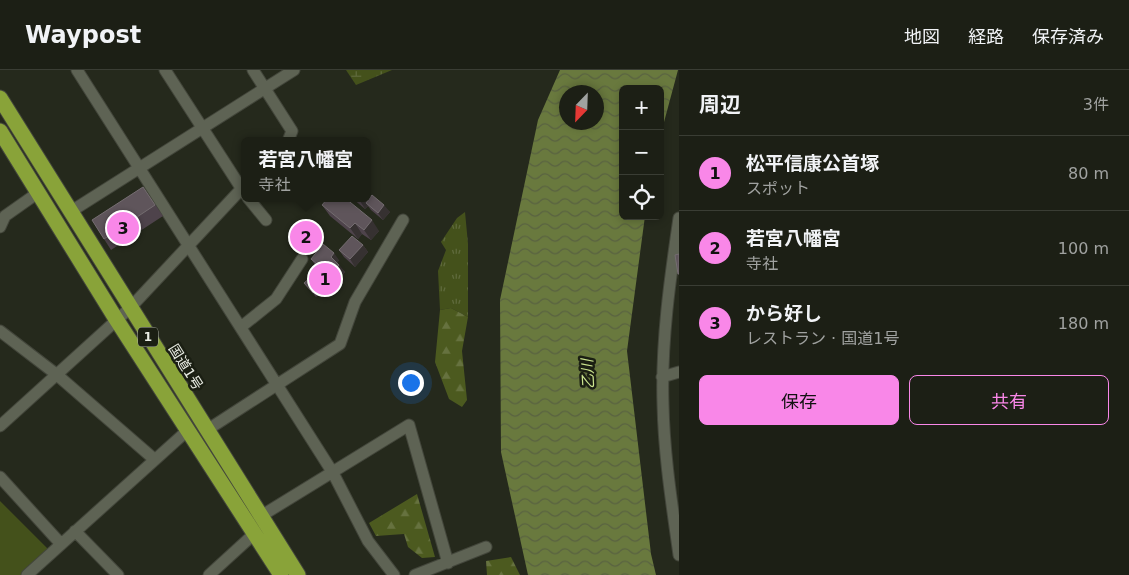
<!DOCTYPE html>
<html lang="ja">
<head>
<meta charset="utf-8">
<style>
	body { margin:0; font-family:"DejaVu Sans","Noto Sans JP",sans-serif; background:#292c22; color:#f1f3f6 }
	.controls { position:absolute; right:15px; top:15px; display:grid; overflow:hidden; border-radius:8px; box-shadow:0 2px 8px #0003 }
	.controls button { width:45px; height:45px; display:grid; place-items:center; padding:0; border:0; border-bottom:1px solid #3a3d34; background:#1c1f15; color:#f1f3f6; font:25px sans-serif }
	.compass { position:absolute; left:559px; top:15px; width:45px; height:45px; border-radius:50%; background:#1c1f15; box-shadow:0 2px 8px #0003; rotate:203deg }
	.you { position:absolute; left:410px; top:312px; width:18px; height:18px; margin:-12px; border:4px solid #fff; border-radius:50%; background:#1a73e8; box-shadow:0 0 0 8px #1a73e833 }
	.badge { display:grid; place-items:center; width:32px; height:32px; border-radius:50%; background:#f987e8; color:#111; font-size:16px; font-weight:700 }
	.pin { position:absolute; translate:-50% -50%; border:2px solid #fff; box-shadow:0 1px 5px #0006 }
	.popup { position:absolute; left:241px; top:67px; width:130px; height:65px; box-sizing:border-box; display:grid; place-content:center; border-radius:8px; background:#1c1f15; filter:drop-shadow(0 1px 4px #0005); font-size:16px; white-space:nowrap; color:#a0a2a0 }
	.popup b { font-size:19px; color:#f1f3f6 }
	.popup::after { content:''; position:absolute; left:50%; top:100%; margin-left:-10px; border:10px solid transparent; border-top-color:#1c1f15 }
	.list { margin:0; padding:0; list-style:none }
	h2 { display:flex; justify-content:space-between; align-items:center; height:65px; margin:0; padding:0 20px; font-size:21px }
	h2 small { font-size:16px; font-weight:400; color:#a0a2a0 }
	.list li { display:grid; grid-template-columns:32px 1fr auto; gap:15px; align-items:center; box-sizing:border-box; height:75px; padding:0 20px; border-top:1px solid #3a3d34 }
	.list b { display:block; font-size:19px; white-space:nowrap }
	.list p { margin:0; font-size:16px; white-space:nowrap; color:#a0a2a0 }
	.list em { font-size:16px; font-style:normal; color:#a0a2a0 }
	.actions { display:flex; gap:10px; padding:15px 20px }
	.actions a { flex:1; padding:11px 0; border:1px solid #f987e8; border-radius:8px; text-align:center; font-size:18px; color:#f987e8 }
	.actions .main { background:#f987e8; color:#111 }
	.icon { flex:none; width:28px; height:28px; fill:none; stroke:currentColor; stroke-width:2; stroke-linecap:round; stroke-linejoin:round }
	.map { position:relative; flex:none; width:679px; height:505px; overflow:hidden }
	header { display:flex; align-items:center; gap:30px; box-sizing:border-box; height:70px; padding:0 25px; background:#1c1f15; border-bottom:1px solid #3a3d34 }
	header strong { font-size:24px }
	nav { display:flex; gap:28px; margin-inline-start:auto; font-size:18px }
	main { display:flex }
	aside { flex:1; background:#1c1f15 }
	.map>svg:first-child { display:block }
	.grass { fill:url(#grass-tufts) }
	.forest { fill:url(#forest-firs) }
	.wetland { fill:url(#wetland-marsh) }
	.park { fill:#44511b }
	.water { fill:url(#water-waves); fill-rule:evenodd }
	.lines { fill:none; stroke-linecap:round; stroke-linejoin:round }
	.minor-casing { stroke:#43463b; stroke-width:13 }
	.highway-casing { stroke:#43463b; stroke-width:17 }
	.minor { stroke:#5e6354; stroke-width:11 }
	.highway { stroke:#89a339; stroke-width:15 }
	.wall { fill:#4e434b }
	.shaded-wall { fill:#363131 }
	.building { fill:#5f555b; stroke:#746d70 }
	.labels { text-anchor:middle; stroke-width:5; stroke-linejoin:round; paint-order:stroke }
	.shield { fill:#1b1f13; stroke:#acafa5; stroke-width:1 }
	.shield-label { font-size:12px; font-weight:bold; fill:#eaede4 }
	.street-label { font-size:14px; fill:#eaede4; stroke:#1b1f13 }
	.water-label { font-size:15px; font-style:italic; fill:#cde68f; stroke:#1b1f13 }
</style>
</head>
<body>
<header>
<strong>Waypost</strong>
<nav><a>地図</a><a>経路</a><a>保存済み</a></nav>
</header>
<main>
<div class="map">
<svg width="679" height="505" viewBox="0 0 679 505">
	<defs>
		<pattern id="grass-tufts" width="24" height="20" patternUnits="userSpaceOnUse" patternTransform="scale(1.25)"><rect width="24" height="20" fill="#44511b"/><path d="M3 7l-1-3M5 7V3M7 7l1-3M15 17l-1-3M17 17v-4M19 17l1-3" fill="none" stroke="#5f6a3c"/></pattern>
		<pattern id="forest-firs" width="22" height="20" patternUnits="userSpaceOnUse" patternTransform="scale(1.25)"><rect width="22" height="20" fill="#4c5a1f"/><path d="M5 1l3.5 6h-7zM16 11l3.5 6h-7z" fill="#66723f"/></pattern>
		<pattern id="wetland-marsh" width="20" height="14" patternUnits="userSpaceOnUse" patternTransform="scale(1.25)"><rect width="20" height="14" fill="#44511b"/><path d="M1 5h8M5 5V1M11 12h8M15 12V8" fill="none" stroke="#5f6a3c"/></pattern>
		<pattern id="water-waves" width="16" height="10" patternUnits="userSpaceOnUse" patternTransform="scale(1.25)"><rect width="16" height="10" fill="#69793e"/><path d="M0 5q4-4 8 0t8 0" fill="none" stroke="#596241"/></pattern>
	</defs>
	<rect width="100%" height="100%" fill="#25291c"/>
	<path class="grass" d="M465 142 468 174V247L451 238 440 240 438 201 446 180 441 172 457 148Z"/>
	<path class="forest" d="M451 238 468 247 462 281 467 330 462 337 449 329 435 292 440 240Z
		M417 424 435 487 422 488 408 477 404 464 376 466 369 453Z
		M511 487 520 505H487L486 491Z"/>
	<path class="wetland" d="M346 0H392L356 15Z"/>
	<path class="park" d="M0 431 48 479 21 505H0Z"/>
	<path class="water" d="M560 0H678L660 67V19H623V146H645L627 281 651 484 656 505H528L501 382 500 230 538 50ZM566 22H596V52H566Z"/>
	<g class="lines">
		<g class="minor-casing">
			<path id="minor" d="M77 0 333 403 368 471 394 505
				M165 0 245 124
				M253 0 292 61 288 71
				M248 128 266 150
				M70 142 294 0
				M679 148C670 209 661 272 663 334 664 385 672 435 679 485
				M0 157 5 146 39 122
				M241 257 276 229 302 189
				M0 261 56 304 154 389
				M662 307 679 302
				M0 356 130 238 245 115
				M207 360 340 274 355 232 403 150
				M0 407 61 474
				M261 446 409 355 448 493
				M75 461 118 505
				M27 505 188 360
				M209 505 255 463
				M415 505 486 477"/>
		</g>
		<g class="highway-casing">
			<path id="highway" d="M0 28 298 505
				M0 61 116 249 281 505"/>
		</g>
		<use href="#minor" class="minor"/>
		<use href="#highway" class="highway"/>
	</g>
	<path class="wall" d="M143 117 163 146 111 180 92 150Z
		M371 126 390 142 383 150 371 140 368 136 365 139 352 128H367Z
		M322 135 379 161 371 170 362 164 358 169 330 146Z
		M363 175 368 182 355 197 344 187 339 180Z
		M311 189 339 190 337 193 345 202 339 209 331 202 328 205 316 196Z
		M304 213 322 215 325 219 316 227Z"/>
	<path class="shaded-wall" d="M368 121 373 129 366 133 368 136 365 139 360 131 362 128H367V122Z
		M384 135 390 142 383 150 378 143Z
		M372 150 379 161 371 170 364 160Z
		M355 153 362 164 358 169 350 158Z
		M363 175 368 182 355 197 350 189Z
		M334 183 339 190 336 195 331 187Z
		M325 194 331 202 328 205 322 198Z
		M339 195 345 202 339 209 334 201Z"/>
	<path class="building" d="M143 117 155 135 104 169 92 150Z
		M372 125 384 135 378 143 366 133Z
		M328 128H345L372 150 364 160 355 153 350 158 322 135Z
		M356 128H362L360 131Z
		M352 166 363 175 350 189 339 180Z
		M323 174 334 183 331 187 339 195 334 201 325 194 322 198 311 189Z
		M679 184V204H678L675 185Z
		M313 205 322 215 313 223 304 213Z"/>
	<g class="labels">
		<rect class="shield" x="138" y="257.5" width="20" height="19" rx="4"/>
		<g class="shield-label">
			<text x="148" y="271">1</text>
		</g>
		<g class="street-label">
			<text transform="translate(186 297) rotate(58)" y="5">国道1号</text>
		</g>
		<g class="water-label">
			<text transform="translate(588 304) rotate(-93)" y="5">乙川</text>
		</g>
	</g>
</svg>
<div class="controls">
<button>+</button>
<button>−</button>
<button><svg class="icon" aria-label="locate" viewBox="0 0 24 24"><circle cx="12" cy="12" r="6"/><path d="M12 2v4M12 18v4M2 12h4M18 12h4"/></svg></button>
</div>
<svg class="compass" viewBox="-18 -18 36 36"><path d="M0-13l5 13h-10z" fill="#e53935"/><path d="M0 13l5-13h-10z" fill="#a0a2a0"/></svg>
<div class="you"></div>
<div class="pin badge" style="left:325px;top:209px">1</div>
<div class="pin badge" style="left:306px;top:167px">2</div>
<div class="popup"><b>若宮八幡宮</b>寺社</div>
<div class="pin badge" style="left:123px;top:158px">3</div>
</div>
<aside>
<h2>周辺<small>3件</small></h2>
<ul class="list">
<li><span class="badge">1</span><div><b>松平信康公首塚</b><p>スポット</p></div><em>80 m</em></li>
<li><span class="badge">2</span><div><b>若宮八幡宮</b><p>寺社</p></div><em>100 m</em></li>
<li><span class="badge">3</span><div><b>から好し</b><p>レストラン · 国道1号</p></div><em>180 m</em></li>
</ul>
<div class="actions"><a class="main">保存</a><a>共有</a></div>
</aside>
</main>
</body>
</html>
